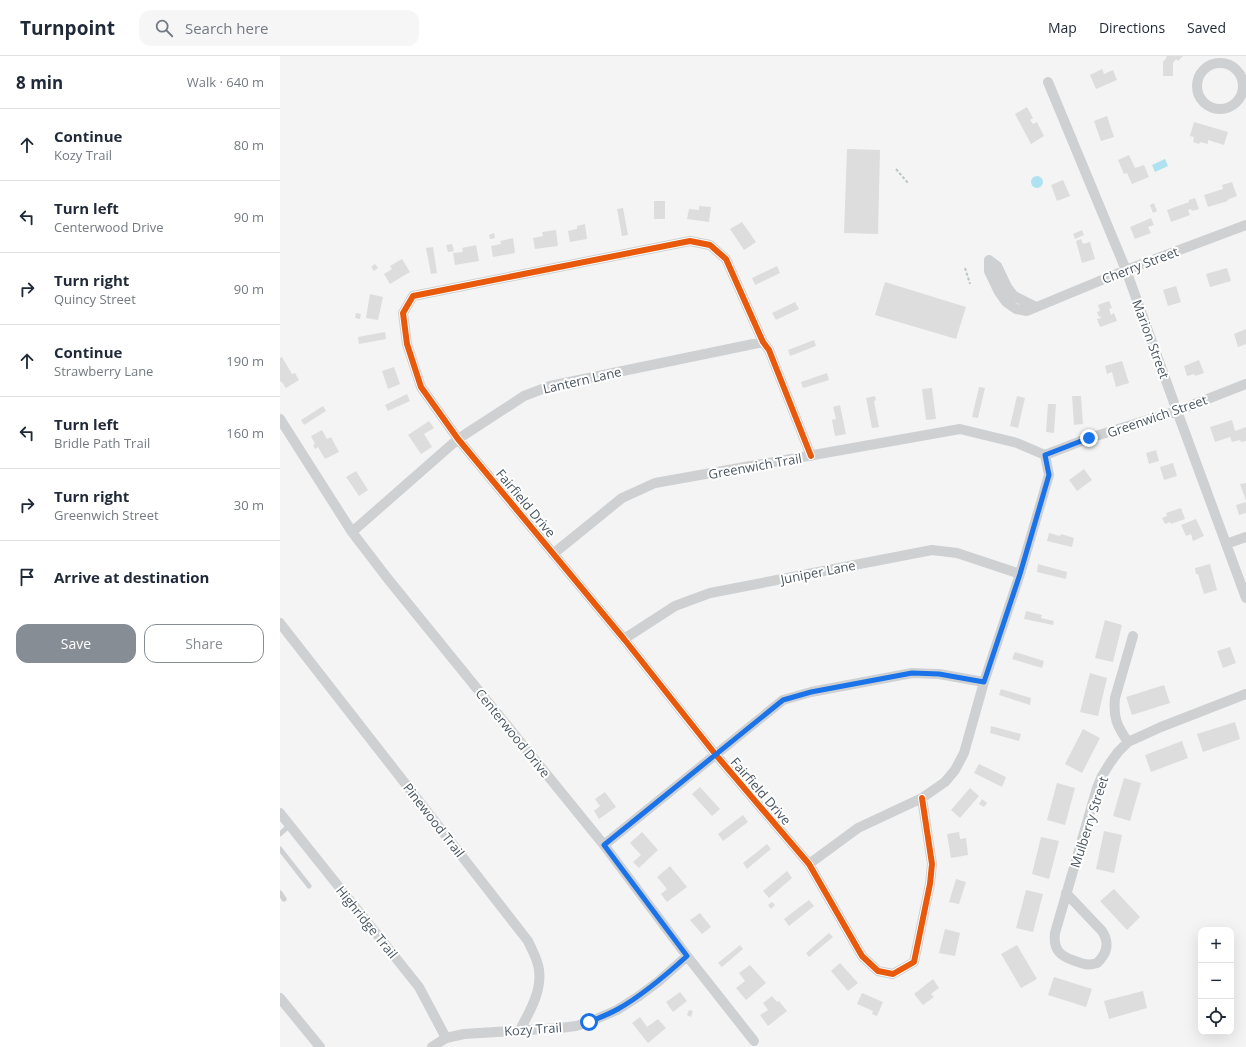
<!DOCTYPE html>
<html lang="en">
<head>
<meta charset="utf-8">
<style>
	body { margin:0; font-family:"Open Sans",sans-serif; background:#f6f6f7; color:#1f2937 }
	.controls { position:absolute; right:12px; bottom:12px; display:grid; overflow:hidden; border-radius:8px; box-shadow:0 4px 16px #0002 }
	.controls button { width:36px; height:36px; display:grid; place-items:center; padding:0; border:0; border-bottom:1px solid #e0e1e3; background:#fff; color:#1f2937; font:20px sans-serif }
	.stop { position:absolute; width:12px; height:12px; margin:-9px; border:3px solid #1a73e8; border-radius:50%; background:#fff }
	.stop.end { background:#1a73e8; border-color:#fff; box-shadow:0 1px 4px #0008 }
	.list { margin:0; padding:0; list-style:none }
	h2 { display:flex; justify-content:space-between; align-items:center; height:52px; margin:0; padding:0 16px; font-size:17px }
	h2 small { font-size:13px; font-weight:400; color:#747a83 }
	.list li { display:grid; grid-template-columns:26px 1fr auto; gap:12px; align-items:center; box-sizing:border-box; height:72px; padding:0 16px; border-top:1px solid #e0e1e3 }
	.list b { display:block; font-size:15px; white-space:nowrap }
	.list p { margin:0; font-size:13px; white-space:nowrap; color:#747a83 }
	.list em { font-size:13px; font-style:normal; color:#747a83 }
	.actions { display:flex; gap:8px; padding:12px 16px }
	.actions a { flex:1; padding:9px 0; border:1px solid #868d94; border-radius:12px; text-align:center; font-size:14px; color:#868d94 }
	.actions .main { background:#868d94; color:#fff }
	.icon { flex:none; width:22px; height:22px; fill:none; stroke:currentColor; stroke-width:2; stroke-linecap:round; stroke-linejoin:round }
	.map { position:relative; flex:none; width:966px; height:991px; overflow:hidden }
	header { display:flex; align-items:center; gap:24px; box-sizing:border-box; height:56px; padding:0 20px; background:#fff; border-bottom:1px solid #e0e1e3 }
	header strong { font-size:19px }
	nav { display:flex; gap:22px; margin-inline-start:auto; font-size:14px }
	.search { width:280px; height:36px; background:#f6f6f7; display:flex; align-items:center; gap:10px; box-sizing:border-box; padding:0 14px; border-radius:12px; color:#747a83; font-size:15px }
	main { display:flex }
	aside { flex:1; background:#fff }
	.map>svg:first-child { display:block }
	.water { fill:#aee2f0 }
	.building { fill:#ddddde }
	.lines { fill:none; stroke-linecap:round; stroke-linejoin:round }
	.path { stroke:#bcc7c4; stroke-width:2; stroke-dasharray:3 2; stroke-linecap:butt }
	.service { stroke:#ced0d2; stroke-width:5 }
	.minor { stroke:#ced0d2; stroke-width:10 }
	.cycleway-casing { stroke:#fff; stroke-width:8 }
	.cycleway { stroke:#e8590c; stroke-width:6 }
	.route { stroke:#1a73e8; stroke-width:5 }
	.labels { text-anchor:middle; stroke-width:4; stroke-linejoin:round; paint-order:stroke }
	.street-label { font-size:13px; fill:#4a5661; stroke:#fff }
</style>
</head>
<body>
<header>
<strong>Turnpoint</strong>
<div class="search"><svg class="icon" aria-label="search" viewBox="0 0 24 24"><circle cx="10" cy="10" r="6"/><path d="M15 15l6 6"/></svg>Search here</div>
<nav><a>Map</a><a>Directions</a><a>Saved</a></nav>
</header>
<main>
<aside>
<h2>8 min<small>Walk · 640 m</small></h2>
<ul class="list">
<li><svg class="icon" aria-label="ahead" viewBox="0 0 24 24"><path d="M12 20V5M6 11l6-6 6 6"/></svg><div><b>Continue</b><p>Kozy Trail</p></div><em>80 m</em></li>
<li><svg class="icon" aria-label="left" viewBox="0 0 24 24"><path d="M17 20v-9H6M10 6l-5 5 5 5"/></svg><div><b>Turn left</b><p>Centerwood Drive</p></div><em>90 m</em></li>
<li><svg class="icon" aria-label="right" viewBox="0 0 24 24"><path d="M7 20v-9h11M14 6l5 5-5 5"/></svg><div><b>Turn right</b><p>Quincy Street</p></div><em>90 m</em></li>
<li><svg class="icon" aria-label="ahead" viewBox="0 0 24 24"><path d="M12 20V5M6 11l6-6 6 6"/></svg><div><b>Continue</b><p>Strawberry Lane</p></div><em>190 m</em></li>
<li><svg class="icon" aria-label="left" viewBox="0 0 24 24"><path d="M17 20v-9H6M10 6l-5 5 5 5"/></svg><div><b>Turn left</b><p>Bridle Path Trail</p></div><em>160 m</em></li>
<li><svg class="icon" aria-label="right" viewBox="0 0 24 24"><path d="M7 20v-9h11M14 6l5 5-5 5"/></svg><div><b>Turn right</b><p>Greenwich Street</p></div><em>30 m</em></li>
<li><svg class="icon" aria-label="arrive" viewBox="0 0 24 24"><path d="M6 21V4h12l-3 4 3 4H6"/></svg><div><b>Arrive at destination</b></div></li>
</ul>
<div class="actions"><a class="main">Save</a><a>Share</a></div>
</aside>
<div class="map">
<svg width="966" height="991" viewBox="0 0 966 991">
	<rect width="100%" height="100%" fill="#f4f4f4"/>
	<path class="water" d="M885 103 888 110 875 116 872 109Z
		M751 126a6 6 0 1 1 12 0a6 6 0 1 1-12 0Z"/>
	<path class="building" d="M886 0H903L898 5 896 3 893 7V20H883V6L887 1Z
		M822 13 824 18 833 14 837 24 816 33 810 19Z
		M747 51 753 62 750 64 753 68 757 66 764 80 751 88 735 58Z
		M827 60 834 81 821 85 814 65Z
		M914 66 948 76 944 89 928 84V88L920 86 919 88 913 86 914 81 910 80Z
		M567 93 600 94 598 178 564 177Z
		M849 99 855 112 864 109 869 121 852 128 847 117 844 118 838 104Z
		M783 124 790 140 777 145 771 129Z
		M952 126 957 140 947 144 948 145 928 151 924 139 943 133 942 129Z
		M915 142 919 153 912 155 911 153 908 154 910 159 891 166 887 154 909 146V144Z
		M374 145H385V163H374Z
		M874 147 877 155 873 157 870 149Z
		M419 150 431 151 429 166 407 163 409 153 419 154Z
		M343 152 348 179 342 180 337 153Z
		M871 162 874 169 868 171 871 177 855 183 850 171Z
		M462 166 476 186 464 194 450 173Z
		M305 168 307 183 290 186 288 175 297 173V170Z
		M276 174 278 190 255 193 253 182 263 180 262 176Z
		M802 174 804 179 795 183 793 178Z
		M214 177 215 182 210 183 209 179Z
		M233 182 235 197 213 201 211 190 221 188 220 185Z
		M801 183 803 188 810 186 815 203 802 207 796 185Z
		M172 188 174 195 168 196 166 189Z
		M196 189 199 205 175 209 173 197 183 196 182 192Z
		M153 191 157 217 151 218 146 192Z
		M122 203 130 216 110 228 104 218 112 213 110 210Z
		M95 208 98 212 94 215 91 211Z
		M497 210 500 217 475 229 472 222Z
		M947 212 951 225 930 231 926 218Z
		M605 226 686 251 676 283 595 259Z
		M896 230 901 246 888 250 883 234Z
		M90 238 103 241 98 264 86 262Z
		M829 245 832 252 829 253 831 259 834 257 837 265 820 271 817 263 821 262V260L819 261 817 256 820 255 818 249Z
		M515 246 519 253 496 264 492 257Z
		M76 257 81 258 80 263 75 262Z
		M966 273V288L958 291 954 278Z
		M105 276 106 283 79 288 78 281Z
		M534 284 536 290 510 300 508 294Z
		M2 301 12 318 15 317 19 324 6 332 1 325 0 326V302Z
		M919 304 924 317 915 320 914 318 907 320 904 310Z
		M842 305 849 327 836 331 832 316 827 318 825 310Z
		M114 311 120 328 108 333 102 315Z
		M547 317 549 324 523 332 521 326Z
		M699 331 705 332 698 362 692 361Z
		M652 332 656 363 646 364 642 333Z
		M127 338 130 345 108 355 105 349Z
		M595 340 596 344 594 345 599 371 592 372 586 342Z
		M737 340 745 342 738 372 730 370Z
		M792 340H801L803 368 794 369Z
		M768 348H776L774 377 766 376Z
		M560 349 566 378 555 380 552 364 556 363 553 351Z
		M43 350 46 355 24 369 21 364Z
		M952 364 955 375 966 371V385L961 386 960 384 952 386 950 381 935 386 930 371Z
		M149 365 154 372 144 378 152 391 141 398 128 379Z
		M42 374 47 383 51 381 59 396 45 403 38 391 35 393 33 389 35 388 31 380Z
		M876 394 879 405 869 408 866 397Z
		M893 407 897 420 884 424 880 411Z
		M804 413 812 424 797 435 789 424Z
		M76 415 88 434 79 440 66 421Z
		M966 427V445L960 428Z
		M966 446V457L959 459 956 449Z
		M901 452 905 463 891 468 890 466 885 468 882 462 887 460 886 457Z
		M916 463 924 480 913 485 911 478 906 480 901 469Z
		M769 477 780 480 781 478 794 482 792 491 767 485Z
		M758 508 787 516 786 523 757 516Z
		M930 508 937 534 924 538 918 518H916L915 512Z
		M746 555 762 559 761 562 774 565 773 569 744 563Z
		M825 564 842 569 833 606 815 602Z
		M950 591 956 607 943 612 937 595Z
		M735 596 764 605 762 612 732 603Z
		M810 617 827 622 818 660 800 656Z
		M884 629 890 647 852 659 846 641Z
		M721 633 751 642 750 649 719 639Z
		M955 666 960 683 923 696 917 678Z
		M711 670 741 678 739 685 710 677Z
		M803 673 820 682 802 717 785 708Z
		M902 685 908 702 871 716 865 699Z
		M699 708 726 721 722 731 694 717Z
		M844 722 861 727 850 765 833 760Z
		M777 727 795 732 785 769 767 764Z
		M420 731 440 753 432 760 412 738Z
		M690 732 699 740 680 762 671 754Z
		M325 736 336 751 319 763 314 755 320 750 315 743Z
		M702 743 707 747 704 751 699 748Z
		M463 759 468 766 443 785 438 778Z
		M824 775 842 779 834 817 816 813Z
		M362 776 378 794 359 812 353 806 361 799 350 787Z
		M679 776 680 783 686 782 688 799 671 802 667 778Z
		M761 781 779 785 769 823 752 818Z
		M487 788 491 793 467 813 463 807Z
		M390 810 407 831 387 846 381 838 387 833 377 821Z
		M507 815 512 822 489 842 483 835Z
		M676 823 686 826 679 848 669 846Z
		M834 833 860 861 847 874 820 845Z
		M746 834 763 838 753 876 736 872Z
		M529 844 534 850 509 870 504 863Z
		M492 846 495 849 491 853 488 849Z
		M420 857 431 871 422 878 410 864Z
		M665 873 680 877 675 900 659 897Z
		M549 877 553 881 529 901 526 897Z
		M460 889 463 893 442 911 438 907Z
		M737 889 757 923 741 932 721 898Z
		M560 907 578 927 568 935 551 915Z
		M470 909 486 927 466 944 456 932 465 925 459 917Z
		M774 921 812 933 806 951 768 939Z
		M653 923 659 932 651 938 654 941 643 949 634 938Z
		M863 935 867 952 829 963 824 945Z
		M400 936 407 945 393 956 386 946Z
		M582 937 603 946 597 960 592 958 593 955 577 948Z
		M492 940 497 946 499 945 507 955 488 970 480 959 488 954 483 947Z
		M409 954 413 955 411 961 407 959Z
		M360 961 367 971 378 963 386 972 368 987 352 967Z"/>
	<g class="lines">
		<path class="path" d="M616 113 628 127
			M685 212 690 228"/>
		<path class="service" d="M0 778 10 769
			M0 793 29 830
			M0 837 4 843"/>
		<path class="minor" d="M917 30a23 23 0 1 1 46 0a23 23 0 1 1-46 0Z
			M768 26 846 214 897 355 966 542
			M709 204V215L719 236 726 246 736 253 747 255 846 214 966 169
			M709 204 717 210 727 231 734 240 756 251
			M0 363 72 476 108 523 324 789 407 900 474 985
			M765 399 809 382 897 355 966 328
			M531 400 489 294 483 286 446 203 430 189 410 185 133 240 123 257 127 288 141 331 178 383 344 583 436 699 529 808 582 900 598 915 613 918 634 906 650 828 652 808 642 742
			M72 476 178 383 244 340 270 330 483 286
			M946 488 966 481
			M273 498 342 442 375 427 680 373 737 387 765 399
			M0 567 248 885C252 894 258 904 259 914 262 936 249 956 240 974
			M344 583 395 550 430 537 652 494 677 497 740 518
			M848 686C837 670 833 662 835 642L853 580
			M0 757 139 931 166 982
			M324 789 503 644 531 636 632 617 659 618 704 626
			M529 808 578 772 642 742 665 726 675 714 684 697 704 626 740 518 769 419 765 399
			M786 837 822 875C830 887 827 898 817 907 808 910 803 908 795 905 780 900 773 894 775 877L817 732 822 720 830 707 838 696 848 686 881 671 966 638
			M0 942 40 991
			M152 991 166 982 184 978 280 972 296 970 309 966 337 954 359 940 379 925 407 900"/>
		<g class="cycleway-casing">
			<path id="cycleway" d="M531 400 489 294 483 286 446 203 430 189 410 185 133 240 123 257 127 288 141 331 178 383 344 583 436 699 529 808 582 900 598 915 613 918 634 906 650 828 652 808 642 742"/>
		</g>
		<use href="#cycleway" class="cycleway"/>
	</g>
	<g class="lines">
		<path class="route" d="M309 966C319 962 329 958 338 953 363 939 385 920 407 900L324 789 503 644 531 636 632 617 659 618 704 626 740 518 769 419 765 399 809 382"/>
	</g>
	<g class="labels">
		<g class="street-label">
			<text transform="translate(860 209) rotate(-21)" y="5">Cherry Street</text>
			<text transform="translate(871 283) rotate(70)" y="5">Marion Street</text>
			<text transform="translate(302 324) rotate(-13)" y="5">Lantern Lane</text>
			<text transform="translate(877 360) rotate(-19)" y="5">Greenwich Street</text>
			<text transform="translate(475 410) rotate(-10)" y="5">Greenwich Trail</text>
			<text transform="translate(246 447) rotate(50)" y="5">Fairfield Drive</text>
			<text transform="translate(538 516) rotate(-11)" y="5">Juniper Lane</text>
			<text transform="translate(233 677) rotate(51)" y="5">Centerwood Drive</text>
			<text transform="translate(481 735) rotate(49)" y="5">Fairfield Drive</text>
			<text transform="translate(154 764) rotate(52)" y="5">Pinewood Trail</text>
			<text transform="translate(809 766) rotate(-72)" y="5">Mulberry Street</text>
			<text transform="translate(87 866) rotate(51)" y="5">Highridge Trail</text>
			<text transform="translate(253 973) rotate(-4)" y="5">Kozy Trail</text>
		</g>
	</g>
</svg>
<div class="controls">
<button>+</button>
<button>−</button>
<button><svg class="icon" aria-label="locate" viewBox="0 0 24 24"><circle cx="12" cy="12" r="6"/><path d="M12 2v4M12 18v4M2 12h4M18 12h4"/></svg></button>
</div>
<div class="stop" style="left:309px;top:966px"></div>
<div class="stop end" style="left:809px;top:382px"></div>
</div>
</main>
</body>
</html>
